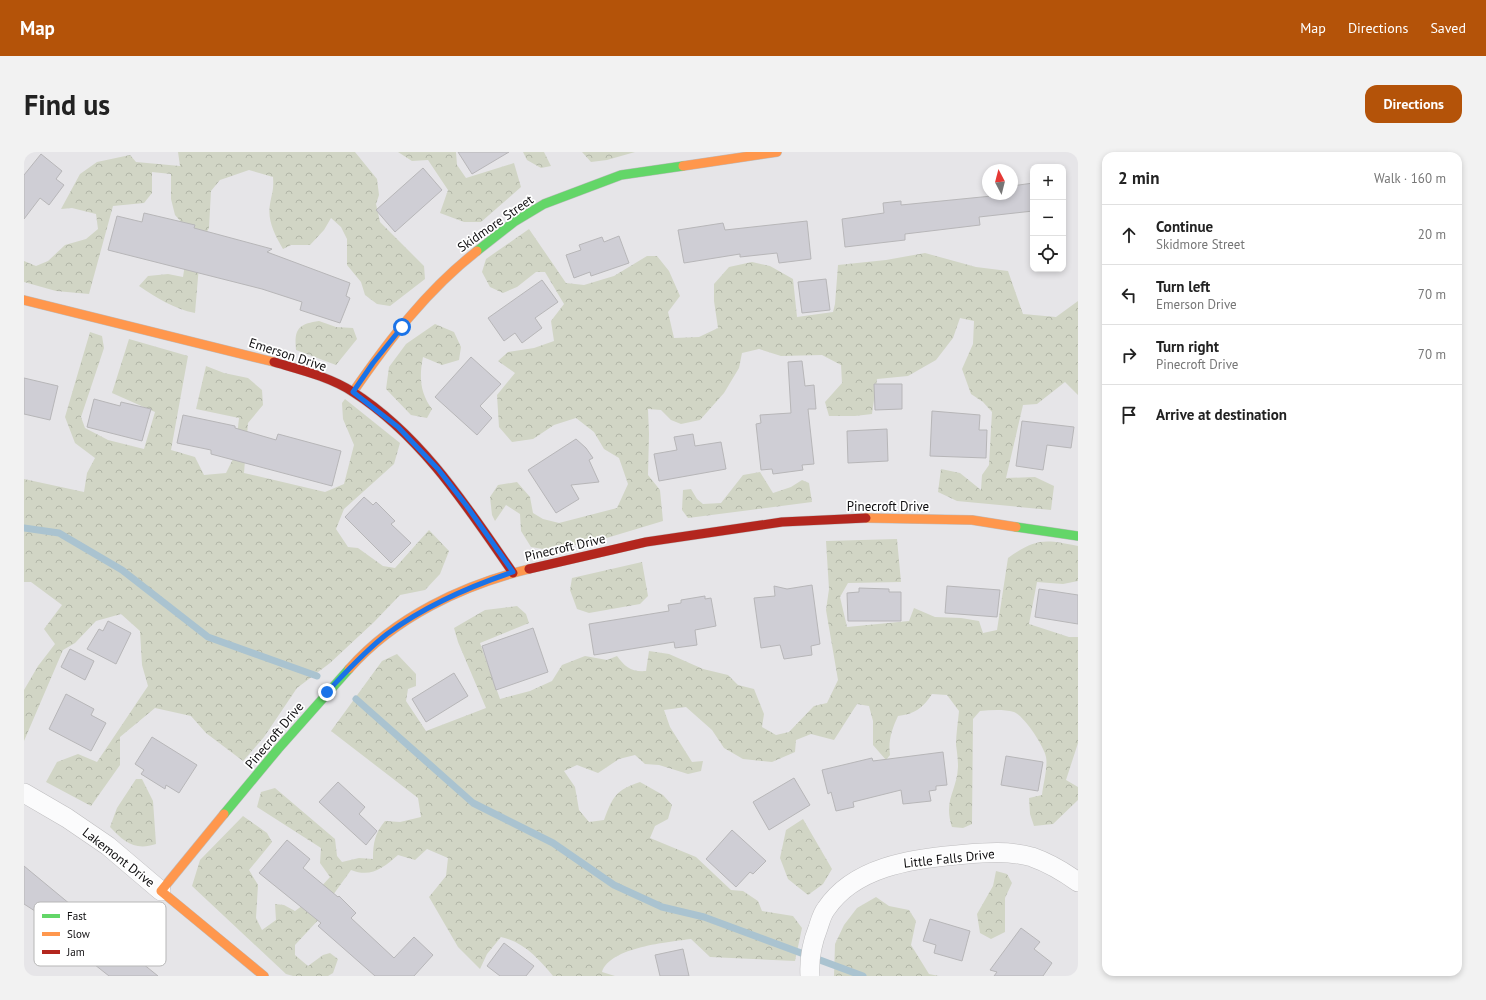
<!DOCTYPE html>
<html lang="en">
<head>
<meta charset="utf-8">
<style>
	body { margin:0; font-family:"PT Sans",sans-serif; background:#f2f2f2; color:#222 }
	.controls { position:absolute; right:12px; top:12px; display:grid; overflow:hidden; border-radius:8px; box-shadow:0 2px 6px #0003 }
	.controls button { width:36px; height:36px; display:grid; place-items:center; padding:0; border:0; border-bottom:1px solid #e0e0e0; background:#fff; color:#222; font:20px sans-serif }
	.compass { position:absolute; left:958px; top:12px; width:36px; height:36px; border-radius:50%; background:#fff; box-shadow:0 2px 6px #0003; rotate:353deg }
	.stop { position:absolute; width:12px; height:12px; margin:-9px; border:3px solid #1a73e8; border-radius:50%; background:#fff }
	.stop.end { background:#1a73e8; border-color:#fff; box-shadow:0 1px 4px #0008 }
	.list { margin:0; padding:0; list-style:none }
	h2 { display:flex; justify-content:space-between; align-items:center; height:52px; margin:0; padding:0 16px; font-size:17px }
	h2 small { font-size:13px; font-weight:400; color:#767676 }
	.list li { display:grid; grid-template-columns:26px 1fr auto; gap:12px; align-items:center; box-sizing:border-box; height:60px; padding:0 16px; border-top:1px solid #e0e0e0 }
	.list b { display:block; font-size:15px; white-space:nowrap }
	.list p { margin:0; font-size:13px; white-space:nowrap; color:#767676 }
	.list em { font-size:13px; font-style:normal; color:#767676 }
	.icon { flex:none; width:22px; height:22px; fill:none; stroke:currentColor; stroke-width:2; stroke-linecap:round; stroke-linejoin:round }
	.map { position:relative; flex:none; width:1054px; height:824px; overflow:hidden; border-radius:12px }
	header { display:flex; align-items:center; gap:24px; box-sizing:border-box; height:56px; padding:0 20px; background:#b45309; color:#fff }
	header strong { font-size:19px }
	nav { display:flex; gap:22px; margin-inline-start:auto; font-size:14px }
	.intro { display:flex; align-items:center; justify-content:space-between; box-sizing:border-box; height:96px; padding:0 24px }
	h1 { margin:0; font-size:28px }
	.button { padding:10px 18px; border-radius:12px; background:#b45309; color:#fff; font-size:14px; font-weight:700 }
	main { display:flex; gap:24px; padding:0 24px }
	aside { flex:1; background:#fff; border-radius:12px; box-shadow:0 2px 6px #0003 }
	.map>svg:first-child { display:block }
	.forest { fill:url(#forest-crowns) }
	.lines { fill:none; stroke-linecap:round; stroke-linejoin:round }
	.stream { stroke:#aac3d0; stroke-width:7 }
	.building { fill:#cfced5; stroke:#b7b6b8 }
	.street-casing { stroke:#bebdbf; stroke-width:20 }
	.fast-casing { stroke:#bebdbf; stroke-width:10 }
	.slow-casing { stroke:#bebdbf; stroke-width:10 }
	.jam-casing { stroke:#bebdbf; stroke-width:10 }
	.street { stroke:#fbfbfc; stroke-width:19 }
	.fast { stroke:#63d668; stroke-width:9 }
	.slow { stroke:#ff974d; stroke-width:9 }
	.jam { stroke:#b3261e; stroke-width:9 }
	.route { stroke:#1a73e8; stroke-width:5 }
	.labels { text-anchor:middle; stroke-width:3.5; stroke-linejoin:round; paint-order:stroke }
	.street-label { font-size:13px; fill:#0f0e10; stroke:#fff }
	.key { fill:#fff; stroke:#b7b7b7; stroke-width:1 }
	.key-label { font-size:11px; fill:#0f0e10 }
</style>
</head>
<body>
<header>
<strong>Map</strong>
<nav><a>Map</a><a>Directions</a><a>Saved</a></nav>
</header>
<div class="intro"><h1>Find us</h1><a class="button">Directions</a></div>
<main>
<div class="map">
<svg width="1054" height="824" viewBox="0 0 1054 824">
	<defs>
		<pattern id="forest-crowns" width="20" height="18" patternUnits="userSpaceOnUse"><rect width="20" height="18" fill="#d1d5c5"/><path d="M2 6a3 3 0 1 1 6 0M12 15a3 3 0 1 1 6 0" fill="none" stroke="#b2b6a8"/></pattern>
	</defs>
	<rect width="100%" height="100%" fill="#e6e5e8"/>
	<path class="forest" d="M154 0H331L353 27 355 43 352 52 356 70 400 114 401 127 366 154 353 152 341 143 337 130 323 113V87L317 75 307 66 300 78 286 93H267L259 97C251 83 243 69 246 52 248 40 250 38 249 25L225 18 196 28 187 39 185 76 177 90 171 161C150 157 133 146 115 134L124 124 144 122 159 125 166 80 151 63 147 47V22L128 20V41L120 51 89 54 65 142 32 139 0 130V109L12 114 24 109 41 93 62 87 74 77 72 62 48 56 37 57 56 22 73 10 106 3 112 10 156 14Z
		M374 0H432L433 13 442 26 490 11 497 35 457 70H440L416 61 424 38 404 8 388 9Z
		M499 0H520L527 14 517 16 503 8Z
		M558 0H611L583 8 567 10Z
		M505 77 542 131 560 133 590 124 623 104H633L645 119 656 144 644 160 650 186 675 185 694 176 690 149V132L705 115 728 110 746 114 769 127 773 165 809 160 811 152 814 113 862 108 901 101 952 115 984 119 999 162 1032 165 1054 149V243L1041 230 1013 252 999 253 982 326 1011 325 1030 334 1027 358 933 349 914 340 917 317 936 321 957 338 958 323 965 313 968 260 959 250 947 242 938 217 949 192 950 169 936 166 929 186 912 208 884 224 853 227 848 262 831 264H805L801 250 818 231 817 213 798 203 757 204 735 197 718 201 715 216 700 241 676 268 657 272 647 268 637 258 624 257 625 282 624 323 636 338 639 369 576 388 525 398 507 395 497 379 496 362 482 353 471 369 468 363 466 345 474 333 493 330 506 345 509 361 519 367 535 371 593 356 604 332 595 306 580 297 570 280 552 266 530 273 509 287 488 290 475 275 473 243 491 221 474 209 484 200 510 196 530 189 527 169 540 152 521 120H512L493 135 479 141 466 135 458 120 462 107Z
		M295 169 312 175 329 176 333 187 312 213 272 198C270 177 274 172 295 169Z
		M411 172 430 180 437 195 435 208 418 213 399 205C395 225 396 241 408 257L403 266 387 263 362 237 365 215 382 192Z
		M66 180 78 184 80 196 57 265 61 276 84 288 120 297 131 260 88 241 105 187 164 204 147 298 171 305 180 323 202 321 211 303 215 266 172 257 182 214 200 221 224 226 238 238 239 253 224 271 220 321 301 340 320 332 330 293 319 267 318 251 321 247 376 291 370 312 320 357 312 377 324 395 334 396 359 414 371 416 405 378 425 399 416 422 401 438 376 443 350 470 306 511 273 536 240 585 219 609 182 581 167 564 131 556 96 585V613L67 654 22 630 33 610 54 602 73 610 124 534 118 513 116 479 97 462 72 469 51 491 39 498 0 589V538L14 514 31 492 20 477 38 453 7 430H0V327L60 340 63 321 71 306 51 291 41 265Z
		M736 320 749 341 767 335 778 328 785 331 788 350 664 366 658 358 659 338 667 337 673 347 679 352 697 351 719 323Z
		M873 387 877 430 824 431 816 445 823 475 885 469 890 456 911 465 937 466 955 469 959 481 973 478 984 406C1012 386 1021 387 1054 394V429L1039 432 1013 430 1005 472 1045 485H1054V591L1042 628 1054 635V648L1029 672 1010 674 1006 662 1005 646 1018 643C1019 633 1024 615 1022 605 1020 594 1000 564 990 560 979 557 967 558 956 559L949 567 948 672 939 676 928 675C919 648 933 639 934 615 934 607 933 600 932 593 932 582 934 570 935 559L923 543 908 542C899 556 891 562 874 564 868 577 864 588 866 603L862 608 849 593V569L845 554 833 552 810 588 787 582 772 588 771 600 748 610 719 607 700 596 688 578 662 555 640 558 646 575 668 610 679 609 677 619 664 622 635 613 621 612 611 603 595 607 574 621 553 613 540 619 551 635 555 658 565 670 580 668C589 644 592 638 616 630L639 643 648 653 644 667 631 674 626 686 672 705 707 738 719 739 734 749 738 759 769 764 778 776 771 809 686 805 667 787C645 790 586 795 578 820L591 824H529C515 807 500 790 477 785L463 802 456 817 434 795 405 745 422 724 424 706 403 697 391 708 374 703C359 716 347 726 327 718L309 743 296 766 271 793V803L284 814 299 803 306 801 314 807 309 821 304 824H269L262 822 168 734 176 708 219 664 243 681 248 690 225 718 234 733 232 766 238 778 252 768 251 752 260 753 271 759 282 751 306 725 296 711 297 696 233 655 237 640 251 636 311 687 313 704 318 710 335 706 349 707C349 691 351 681 361 669L376 670 397 665 394 646 307 579 358 509 373 502 392 522V534L384 537 382 549 402 579 462 556 434 490 430 476 461 458 493 454 502 462 505 471 456 491 476 547 506 539 528 529 538 513 561 504 583 508 593 504C601 515 607 520 622 519L625 499 645 502 679 517 704 523 714 533 730 537 740 562 738 575 752 583 765 580 790 554 803 551 814 528 802 458 805 437 802 389Z
		M618 410 624 444 616 452 565 461 553 457 546 438 548 426Z
		M112 627H118L129 649 132 692C111 699 100 690 86 675L93 656Z
		M779 667 808 717 799 732 784 743 764 727 756 706 762 678Z
		M972 719 983 722 988 731 981 746V780L967 787 956 781 953 762 969 734Z
		M852 745 865 754 885 758 892 769 887 793 905 822 915 824H810L811 792 820 773 833 756Z"/>
	<g class="lines">
		<path class="stream" d="M0 376 35 381 98 418 184 485 293 524
			M332 547 449 651 529 691 590 733 638 755 680 765 839 824"/>
	</g>
	<path class="building" d="M434 0H485L448 22Z
		M17 2 38 19 32 27 40 33 25 53 16 46 0 67V23Z
		M399 16 418 38 371 80 352 58Z
		M1009 31V59L955 65 956 73 881 82V88L821 95 818 67 860 61 859 51 877 49V53L988 42V34Z
		M120 61 171 73 170 76 248 97 243 100 326 131 322 144 326 146 316 171 276 158 278 150 238 137 84 98 93 64 118 70Z
		M783 69 787 107 755 111 753 101 716 105V102L660 111 654 78 699 71 701 78Z
		M595 84 605 111 567 124 566 120 550 126 542 103 557 98 555 93 578 85 580 90Z
		M802 127 806 158 778 161 774 130Z
		M518 128 534 150 511 166 518 176 498 191 491 181 480 189 464 166Z
		M447 205 477 232 456 254 468 266 453 283 411 245Z
		M778 209 781 234 790 233 792 257H784L790 312 778 313 779 318 749 322 748 317 737 318 732 272 737 271 736 263 767 261 764 210Z
		M0 226 34 234 26 268 0 262Z
		M850 232H878V257L851 258Z
		M70 247 96 254 97 250 127 257 118 289 63 275Z
		M908 259 956 263 955 278H963L962 306 906 304Z
		M159 263 211 274V276L252 288 254 282 317 299 308 334 187 302V298L153 291Z
		M998 269 1050 275 1047 296 1023 293 1019 318 992 314Z
		M863 277 864 309 824 311 823 279Z
		M669 282 671 294 697 290 702 317 635 329 630 302 653 298 650 285Z
		M552 287 562 296 569 306 565 308 575 330 547 333 555 347 532 361 504 318Z
		M340 345 349 353 352 350 371 369 367 372 387 391 367 411 321 365Z
		M788 433 796 492 787 494 788 503 760 507 756 493 737 496 730 446 751 444 750 434 763 437Z
		M923 434 976 438 973 465 921 461Z
		M835 436 865 437V440H877V469H824L823 441 835 440Z
		M1015 437 1054 443V472L1011 465Z
		M681 444V447L687 446 692 474 671 478 673 493 651 496 650 490 570 503 565 472 645 459 644 453 657 451V448Z
		M84 469 107 481 92 512 63 497 75 477 79 479Z
		M509 476 524 520 472 538 458 494Z
		M46 497 70 509 61 528 37 515Z
		M430 521 444 544 402 570 388 547Z
		M42 542 70 557 67 563 82 571 67 599 25 577Z
		M128 585 173 613 155 641 142 633 141 637 117 622 120 618 111 612Z
		M919 600 923 633 912 634V638L905 639 907 649 879 652 877 638 829 650 830 655 812 659 807 640 804 642 798 618 848 606 849 609Z
		M982 604 1019 610 1014 639 977 633Z
		M770 626 786 653 745 678 729 650Z
		M314 630 341 655 335 662 353 679 342 693 295 650Z
		M708 678 742 709 729 722 726 720 712 735 682 707Z
		M263 688 286 707 279 716 314 745 315 744 332 761 327 766 370 806 390 785 409 803 390 824H351L294 774 297 771 235 721Z
		M0 714 87 786 134 824H85L37 786 11 764 14 761 0 752Z
		M906 767 946 779 938 809 910 801 912 793 899 789Z
		M997 776 1016 790 1010 797 1028 811 1019 824H970L973 820 966 818Z
		M480 791 510 814 502 824H476L463 814Z
		M659 797 665 824H636L631 803Z"/>
	<g class="lines">
		<g class="street-casing">
			<path id="street" d="M0 641 43 666 84 694 137 739
				M786 824C785 808 788 791 794 776 796 770 798 762 802 757 830 715 887 707 933 703 957 701 984 698 1008 705 1025 711 1040 720 1054 730"/>
		</g>
		<g class="fast-casing">
			<path id="fast" d="M453 99 490 70 520 52 597 23 659 14
				M992 375 1054 384
				M200 662 254 597 325 517"/>
		</g>
		<g class="slow-casing">
			<path id="slow" d="M659 14 753 0
				M0 148 250 210
				M329 240C365 188 403 138 453 99
				M842 366 948 368 992 375
				M325 517C371 465 439 433 505 417
				M200 662 137 739 240 824"/>
		</g>
		<g class="jam-casing">
			<path id="jam" d="M250 210C277 218 306 225 329 240 398 284 444 356 489 421
				M505 417 622 390 758 370 842 366"/>
		</g>
		<use href="#street" class="street"/>
		<use href="#fast" class="fast"/>
		<use href="#slow" class="slow"/>
		<use href="#jam" class="jam"/>
	</g>
	<g class="lines">
		<path class="route" d="M303 540C322 520 341 499 363 482 401 454 444 435 489 420L442 353 414 317 374 275 329 240 349 211 378 175"/>
	</g>
	<g class="labels">
		<g class="street-label">
			<text transform="translate(471 71) rotate(-35)" y="5">Skidmore Street</text>
			<text transform="translate(264 202) rotate(18)" y="5">Emerson Drive</text>
			<text x="864" y="359">Pinecroft Drive</text>
			<text transform="translate(541 395) rotate(-13)" y="5">Pinecroft Drive</text>
			<text transform="translate(250 583) rotate(-50)" y="5">Pinecroft Drive</text>
			<text transform="translate(95 705) rotate(38)" y="5">Lakemont Drive</text>
			<text transform="translate(925 706) rotate(-6)" y="5">Little Falls Drive</text>
		</g>
	</g>
	<rect x="10" y="750" width="132" height="64" rx="6" class="key"/>
	<rect x="18" y="762" width="18" height="4" fill="#63d668"/>
	<rect x="18" y="780" width="18" height="4" fill="#ff974d"/>
	<rect x="18" y="798" width="18" height="4" fill="#b3261e"/>
	<g class="key-label">
		<text x="43" y="768">Fast</text>
		<text x="43" y="786">Slow</text>
		<text x="43" y="804">Jam</text>
	</g>
</svg>
<div class="controls">
<button>+</button>
<button>−</button>
<button><svg class="icon" aria-label="locate" viewBox="0 0 24 24"><circle cx="12" cy="12" r="6"/><path d="M12 2v4M12 18v4M2 12h4M18 12h4"/></svg></button>
</div>
<svg class="compass" viewBox="-18 -18 36 36"><path d="M0-13l5 13h-10z" fill="#e53935"/><path d="M0 13l5-13h-10z" fill="#767676"/></svg>
<div class="stop" style="left:378px;top:175px"></div>
<div class="stop end" style="left:303px;top:540px"></div>
</div>
<aside>
<h2>2 min<small>Walk · 160 m</small></h2>
<ul class="list">
<li><svg class="icon" aria-label="ahead" viewBox="0 0 24 24"><path d="M12 20V5M6 11l6-6 6 6"/></svg><div><b>Continue</b><p>Skidmore Street</p></div><em>20 m</em></li>
<li><svg class="icon" aria-label="left" viewBox="0 0 24 24"><path d="M17 20v-9H6M10 6l-5 5 5 5"/></svg><div><b>Turn left</b><p>Emerson Drive</p></div><em>70 m</em></li>
<li><svg class="icon" aria-label="right" viewBox="0 0 24 24"><path d="M7 20v-9h11M14 6l5 5-5 5"/></svg><div><b>Turn right</b><p>Pinecroft Drive</p></div><em>70 m</em></li>
<li><svg class="icon" aria-label="arrive" viewBox="0 0 24 24"><path d="M6 21V4h12l-3 4 3 4H6"/></svg><div><b>Arrive at destination</b></div></li>
</ul>
</aside>
</main>
</body>
</html>
